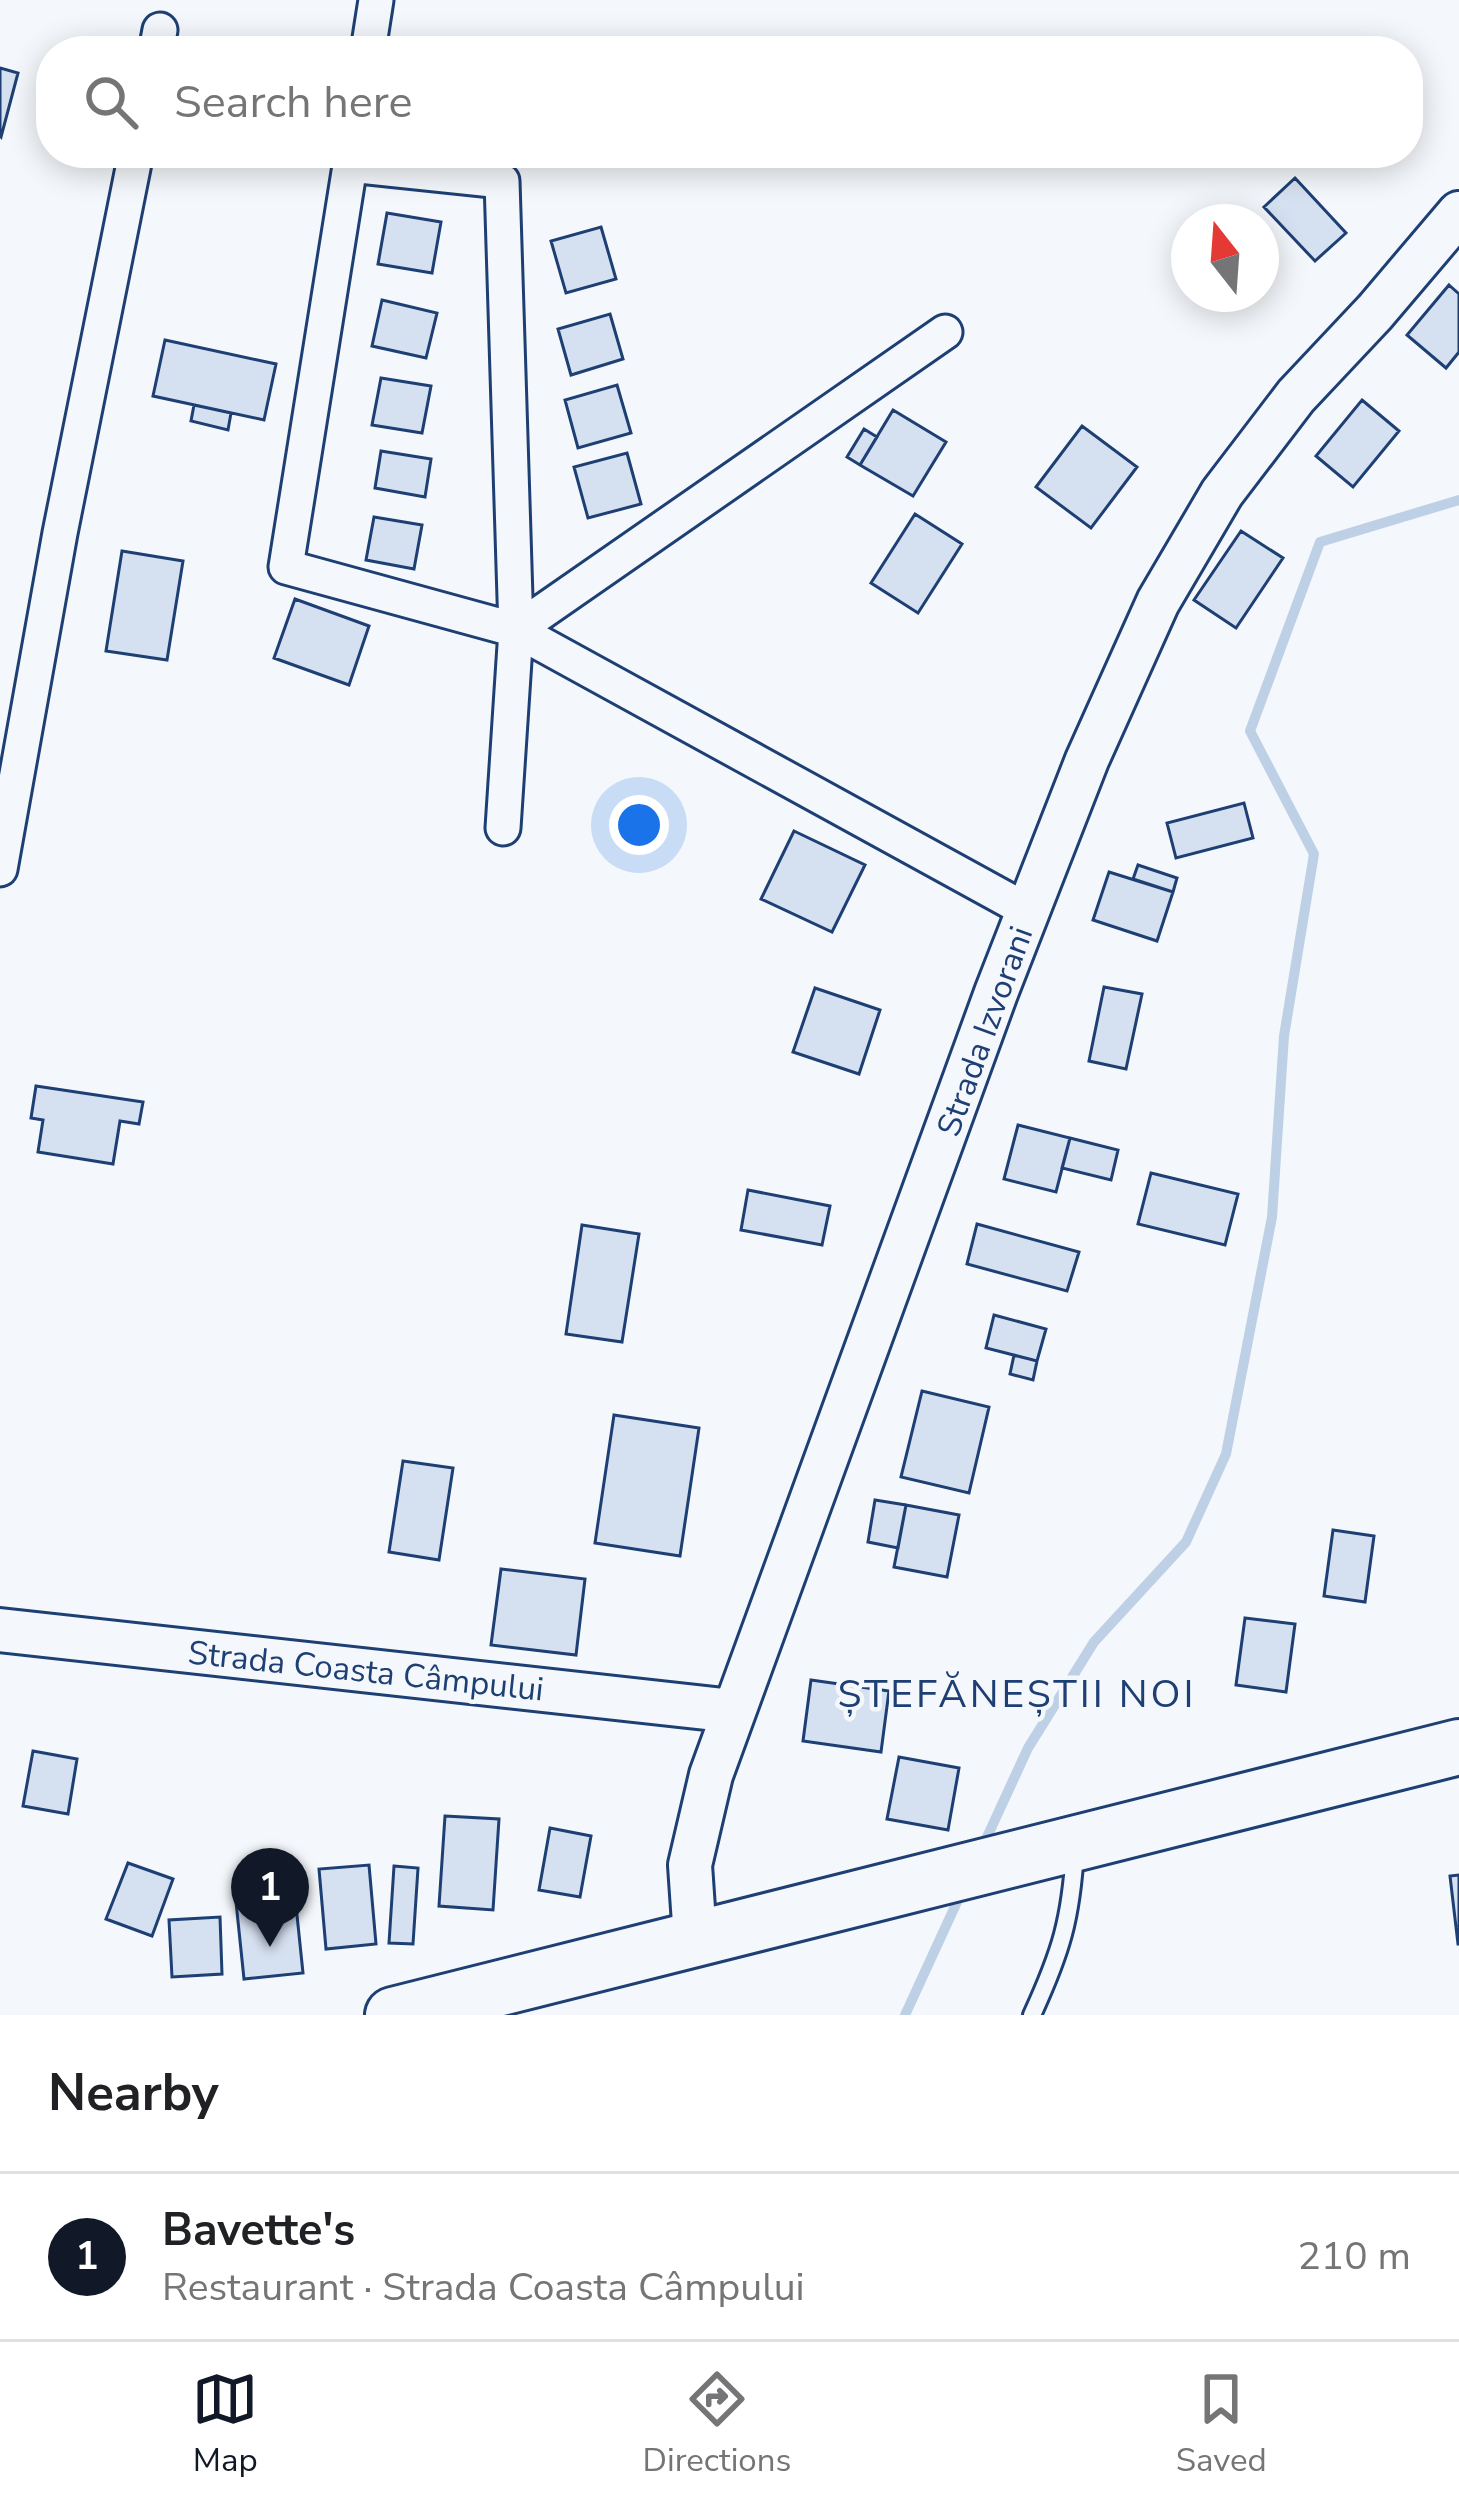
<!DOCTYPE html>
<html lang="en">
<head>
<meta charset="utf-8">
<style>
	body { margin:0; font-family:"Nunito Sans",sans-serif; background:#f6f6f6; color:#202124 }
	.compass { position:absolute; left:1171px; top:204px; width:108px; height:108px; border-radius:50%; background:#fff; box-shadow:0 6px 30px #0003; rotate:343deg }
	.you { position:absolute; left:639px; top:825px; width:42px; height:42px; margin:-30px; border:9px solid #fff; border-radius:50%; background:#1a73e8; box-shadow:0 0 0 18px #1a73e833 }
	.badge { display:grid; place-items:center; width:78px; height:78px; border-radius:50%; background:#111827; color:#fff; font-size:39px; font-weight:700 }
	.pin { position:absolute; translate:-50% -99px; filter:drop-shadow(0 3px 6px #0008) }
	.pin::after { content:''; position:absolute; top:63px; width:42px; height:36px; background:inherit; clip-path:polygon(0 0,100% 0,50% 100%) }
	.list { margin:0; padding:0; list-style:none }
	h2 { display:flex; justify-content:space-between; align-items:center; height:156px; margin:0; padding:0 48px; font-size:51px }
	h2 small { font-size:39px; font-weight:400; color:#757577 }
	.list li { display:grid; grid-template-columns:78px 1fr auto; gap:36px; align-items:center; box-sizing:border-box; height:168px; padding:0 48px; border-top:3px solid #e0e0e0 }
	.list b { display:block; font-size:45px; white-space:nowrap }
	.list p { margin:0; font-size:39px; white-space:nowrap; color:#757577 }
	.list em { font-size:39px; font-style:normal; color:#757577 }
	.icon { flex:none; width:66px; height:66px; fill:none; stroke:currentColor; stroke-width:2; stroke-linecap:round; stroke-linejoin:round }
	.map { position:relative; flex:none; width:1459px; height:2015px; overflow:hidden }
	.search { position:absolute; background:#fff; box-shadow:0 6px 30px #0003; left:36px; right:36px; top:36px; height:132px; display:flex; align-items:center; gap:30px; box-sizing:border-box; padding:0 42px; border-radius:48px; color:#757577; font-size:45px }
	.sheet { height:324px; background:#fff }
	nav { display:flex; justify-content:space-around; align-items:center; box-sizing:border-box; height:168px; border-top:3px solid #e0e0e0; background:#fff; font-size:33px; color:#757577 }
	nav a { display:grid; justify-items:center; gap:6px }
	nav .on { color:#111827 }
	.map>svg:first-child { display:block }
	.lines { fill:none; stroke-linecap:round; stroke-linejoin:round }
	.stream { stroke:#bed0e5; stroke-width:10 }
	.building { fill:#d5e0f0; stroke:#1d3f73; stroke-width:3 }
	.service-casing { stroke:#1d3f73; stroke-width:22 }
	.minor-casing { stroke:#1d3f73; stroke-width:39 }
	.tertiary-casing { stroke:#1d3f73; stroke-width:48 }
	.primary-casing { stroke:#1d3f73; stroke-width:60 }
	.service { stroke:#f4f7fb; stroke-width:16 }
	.minor { stroke:#f4f7fb; stroke-width:33 }
	.tertiary { stroke:#f4f7fb; stroke-width:42 }
	.primary { stroke:#f4f7fb; stroke-width:54 }
	.labels { text-anchor:middle; stroke-width:9; stroke-linejoin:round; paint-order:stroke }
	.street-label { font-size:33px; fill:#1d3f73; stroke:#f4f7fb }
	.quarter-label { font-size:39px; letter-spacing:3px; fill:#1d3f73; stroke:#f4f7fb }
</style>
</head>
<body>
<div class="map">
<svg width="1459" height="2015" viewBox="0 0 1459 2015">
	<rect width="100%" height="100%" fill="#f4f7fb"/>
	<g class="lines">
		<path class="stream" d="M981 1850 1028 1748 1094 1642 1186 1542 1226 1454 1272 1217 1284 1036 1314 854 1250 731 1320 542 1459 500
			M905 2015 963 1889"/>
	</g>
	<path class="building" d="M0 68 18 73 1 137 0 136Z
		M1295 178 1346 233 1315 261 1264 207Z
		M387 213 441 222 432 273 378 264Z
		M601 227 616 279 566 293 551 241Z
		M1449 285 1459 294V352L1446 368 1407 335Z
		M382 300 437 313 426 358 372 346Z
		M610 314 623 359 571 375 558 329Z
		M165 340 276 364 264 420 153 396Z
		M381 378 431 386 422 433 372 425Z
		M617 385 631 433 578 448 565 400Z
		M1362 400 1399 431 1353 487 1316 456Z
		M194 405 231 413 228 430 191 421Z
		M893 410 946 442 913 496 860 465Z
		M1082 426 1137 467 1091 528 1036 487Z
		M864 429 877 437 860 465 847 457Z
		M381 451 431 459 425 497 375 488Z
		M627 453 641 504 588 518 574 467Z
		M915 514 962 544 918 613 871 583Z
		M374 517 422 525 414 569 366 560Z
		M1241 531 1283 558 1236 628 1194 600Z
		M122 551 183 561 167 660 106 651Z
		M295 599 369 626 349 685 274 658Z
		M1244 803 1253 838 1176 858 1167 823Z
		M794 831 865 865 832 932 761 899Z
		M1138 865 1177 878 1173 892 1133 879Z
		M1109 872 1173 892 1157 941 1093 920Z
		M1104 987 1142 994 1126 1069 1089 1061Z
		M815 988 880 1010 859 1074 793 1052Z
		M36 1086 143 1102 139 1124 120 1121 113 1164 38 1152 43 1120 31 1118Z
		M1018 1125 1070 1138 1056 1192 1004 1179Z
		M1070 1138 1118 1150 1111 1180 1062 1168Z
		M1151 1173 1238 1194 1225 1245 1138 1224Z
		M748 1190 830 1206 822 1245 741 1230Z
		M977 1224 1079 1252 1067 1291 967 1264Z
		M582 1225 639 1234 622 1342 566 1334Z
		M994 1315 1046 1329 1037 1361 986 1348Z
		M1014 1355 1037 1361 1033 1380 1010 1374Z
		M922 1391 989 1407 969 1493 901 1477Z
		M614 1415 699 1428 680 1556 595 1543Z
		M403 1461 453 1468 439 1560 389 1552Z
		M875 1500 906 1505 898 1548 868 1542Z
		M906 1505 959 1515 947 1577 894 1567Z
		M1333 1530 1374 1536 1365 1602 1324 1596Z
		M501 1569 585 1579 576 1655 491 1645Z
		M1245 1618 1295 1624 1286 1692 1236 1685Z
		M811 1680 889 1691 881 1752 803 1741Z
		M33 1751 77 1759 68 1814 23 1806Z
		M899 1757 959 1768 948 1830 887 1819Z
		M445 1816 499 1819 493 1910 439 1906Z
		M550 1828 591 1836 580 1897 539 1890Z
		M128 1863 173 1879 152 1936 106 1919Z
		M369 1865 376 1944 326 1949 319 1869Z
		M394 1866 418 1868 413 1944 389 1943Z
		M1459 1875V1944H1458L1450 1876Z
		M295 1896 303 1973 244 1979 236 1902Z
		M220 1917 222 1974 172 1977 169 1920Z"/>
	<g class="lines">
		<g class="service-casing">
			<path id="service" d="M1032 2015C1061 1952 1071 1919 1075 1850"/>
		</g>
		<g class="minor-casing">
			<path id="minor" d="M156 51 160 30
				M368 51 376 0
				M352 153 286 567 516 630 1028 911
				M350 165 502 181 516 630 503 828
				M516 630 945 332
				M0 869 60 533 136 153"/>
		</g>
		<g class="tertiary-casing">
			<path id="tertiary" d="M0 1630 733 1711
				M695 1938 690 1865 711 1775 996 993 1087 760 1158 602 1222 493 1296 396 1375 312 1459 213"/>
		</g>
		<g class="primary-casing">
			<path id="primary" d="M393 2015 1459 1747"/>
		</g>
		<use href="#service" class="service"/>
		<use href="#minor" class="minor"/>
		<use href="#tertiary" class="tertiary"/>
		<use href="#primary" class="primary"/>
	</g>
	<g class="labels">
		<g class="street-label">
			<text transform="translate(984 1031) rotate(-70)" y="12">Strada Izvorani</text>
			<text transform="translate(366 1670) rotate(6)" y="12">Strada Coasta Câmpului</text>
		</g>
		<g class="quarter-label">
			<text x="1017" y="1707">ȘTEFĂNEȘTII NOI</text>
		</g>
	</g>
</svg>
<svg class="compass" viewBox="-18 -18 36 36"><path d="M0-13l5 13h-10z" fill="#e53935"/><path d="M0 13l5-13h-10z" fill="#757577"/></svg>
<div class="you"></div>
<div class="pin badge" style="left:270px;top:1947px">1</div>
<div class="search"><svg class="icon" aria-label="search" viewBox="0 0 24 24"><circle cx="10" cy="10" r="6"/><path d="M15 15l6 6"/></svg>Search here</div>
</div>
<section class="sheet">
<h2>Nearby<small></small></h2>
<ul class="list">
<li><span class="badge">1</span><div><b>Bavette's</b><p>Restaurant · Strada Coasta Câmpului</p></div><em>210 m</em></li>
</ul>
</section>
<nav>
<a class="on"><svg class="icon" aria-label="map" viewBox="0 0 24 24"><path d="M3 6l6-2 6 2 6-2v14l-6 2-6-2-6 2zM9 4v14M15 6v14"/></svg>Map</a>
<a><svg class="icon" aria-label="directions" viewBox="0 0 24 24"><path d="M12 3l9 9-9 9-9-9zM9 14v-3h6M13 9l2 2-2 2"/></svg>Directions</a>
<a><svg class="icon" aria-label="saved" viewBox="0 0 24 24"><path d="M7 4h10v16l-5-4-5 4z"/></svg>Saved</a>
</nav>
</body>
</html>
